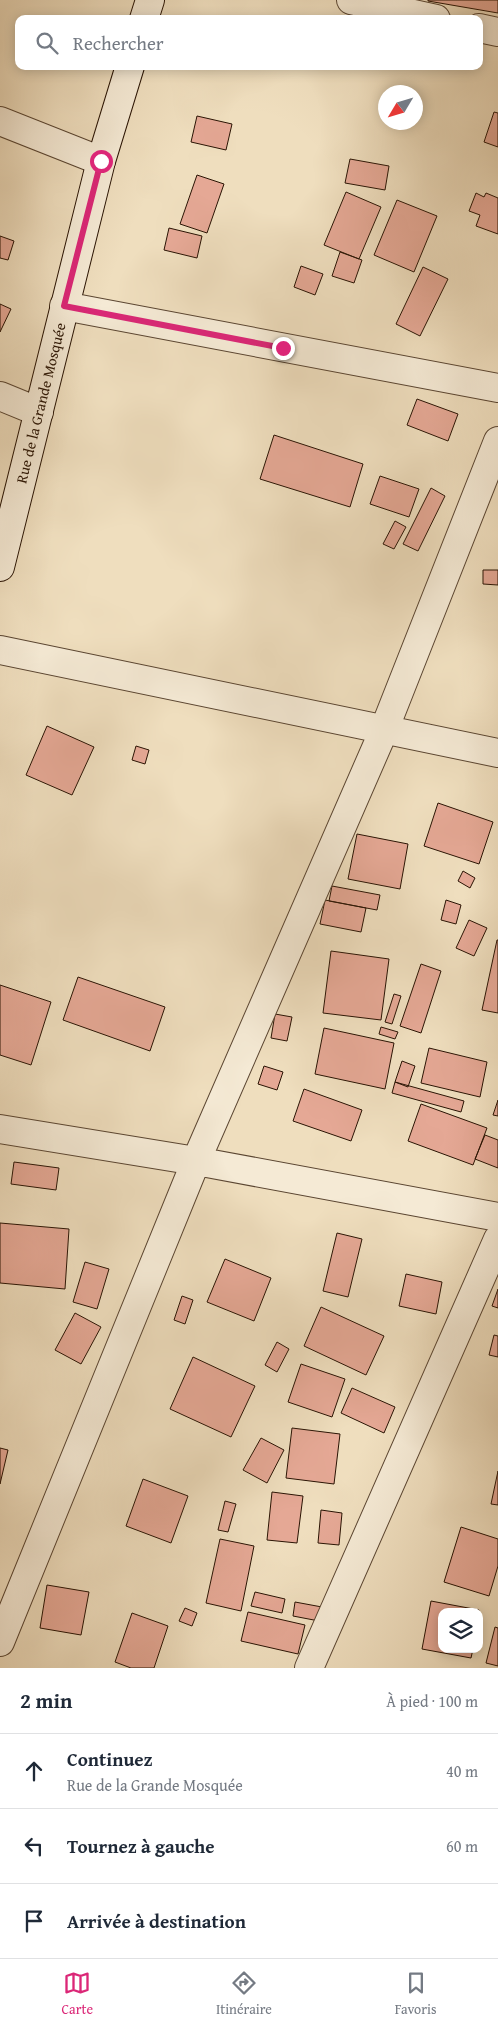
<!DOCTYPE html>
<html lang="fr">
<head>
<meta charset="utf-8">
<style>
	body { margin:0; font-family:"Gentium Book Plus",serif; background:#f6f6f7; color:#1f2937 }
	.controls { position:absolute; right:15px; bottom:15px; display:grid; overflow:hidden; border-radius:10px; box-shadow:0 2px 12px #0003 }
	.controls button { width:45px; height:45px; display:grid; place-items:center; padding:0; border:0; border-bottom:1px solid #e0e1e3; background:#fff; color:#1f2937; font:25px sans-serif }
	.compass { position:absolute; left:378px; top:85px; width:45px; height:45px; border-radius:50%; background:#fff; box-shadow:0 2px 12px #0003; rotate:232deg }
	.stop { position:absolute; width:15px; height:15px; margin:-11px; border:4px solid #db2777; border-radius:50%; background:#fff }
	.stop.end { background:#db2777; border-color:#fff; box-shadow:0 1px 5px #0008 }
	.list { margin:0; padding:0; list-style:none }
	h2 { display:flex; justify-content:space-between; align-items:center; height:65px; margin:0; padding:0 20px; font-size:21px }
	h2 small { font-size:16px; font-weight:400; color:#747a83 }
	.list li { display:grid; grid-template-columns:32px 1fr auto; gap:15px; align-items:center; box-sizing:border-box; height:75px; padding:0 20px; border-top:1px solid #e0e1e3 }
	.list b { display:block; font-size:19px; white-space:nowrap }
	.list p { margin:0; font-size:16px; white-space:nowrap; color:#747a83 }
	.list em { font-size:16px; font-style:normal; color:#747a83 }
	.icon { flex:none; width:28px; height:28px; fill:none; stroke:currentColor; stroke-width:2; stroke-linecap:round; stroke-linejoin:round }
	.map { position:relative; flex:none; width:498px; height:1668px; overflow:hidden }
	.search { position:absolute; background:#fff; box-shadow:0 2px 12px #0003; left:15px; right:15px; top:15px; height:55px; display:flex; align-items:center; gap:12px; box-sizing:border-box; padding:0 18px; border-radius:10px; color:#747a83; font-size:19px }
	.sheet { height:290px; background:#fff }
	nav { display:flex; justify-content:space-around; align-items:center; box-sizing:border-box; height:70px; border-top:1px solid #e0e1e3; background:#fff; font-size:14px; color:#747a83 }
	nav a { display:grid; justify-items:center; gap:2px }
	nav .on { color:#db2777 }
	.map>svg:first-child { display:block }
	.building { fill:#e5a895; stroke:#2a1404 }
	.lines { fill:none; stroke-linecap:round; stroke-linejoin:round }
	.street-casing { stroke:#5b4632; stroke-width:30 }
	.secondary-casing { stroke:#2a1404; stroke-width:30 }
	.street { stroke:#f5ead5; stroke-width:28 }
	.secondary { stroke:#f5ead5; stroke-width:28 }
	.route { stroke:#db2777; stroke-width:6 }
	.labels { text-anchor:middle; stroke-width:4; stroke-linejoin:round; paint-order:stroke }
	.street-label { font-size:15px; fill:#2a1404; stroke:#f5ead5 }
</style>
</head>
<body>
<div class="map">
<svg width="498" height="1668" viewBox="0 0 498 1668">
	<rect width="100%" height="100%" fill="#efdebe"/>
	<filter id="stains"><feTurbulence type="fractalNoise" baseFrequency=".004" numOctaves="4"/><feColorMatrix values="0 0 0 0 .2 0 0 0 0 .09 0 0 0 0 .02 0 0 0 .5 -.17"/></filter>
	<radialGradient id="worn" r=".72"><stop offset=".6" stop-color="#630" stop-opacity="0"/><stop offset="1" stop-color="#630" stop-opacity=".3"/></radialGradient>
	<path class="building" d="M428 0H498V13L428 1Z
		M494 112 498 113V147L484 142Z
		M197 116 232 124 226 150 191 142Z
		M350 159 389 166 385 190 345 183Z
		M197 175 224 184 207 233 180 224Z
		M346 192 381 207 359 259 324 245Z
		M476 193 484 197 486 193 498 198V234L476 226 480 215 469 211Z
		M397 200 437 216 414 272 374 255Z
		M169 228 202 236 197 258 164 250Z
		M0 236 14 241 8 260 0 258Z
		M340 252 362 260 354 283 332 276Z
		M301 266 323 274 315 295 294 287Z
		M423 267 448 279 420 336 396 324Z
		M0 304 11 309 0 332Z
		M417 399 458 414 448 441 407 425Z
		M274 435 363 464 350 507 260 479Z
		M380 476 419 489 409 517 370 504Z
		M431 488 445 496 418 551 403 544Z
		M395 521 406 527 394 549 383 544Z
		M483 570H498V585L483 584Z
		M47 726 94 747 72 795 26 775Z
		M136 746 149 750 145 764 132 760Z
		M438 803 493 822 479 864 424 846Z
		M357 834 408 844 400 889 348 879Z
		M463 871 475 878 470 888 458 881Z
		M332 886 380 895 377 910 329 901Z
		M325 900 366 908 361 932 320 924Z
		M446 900 461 905 456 924 441 920Z
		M469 920 487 928 474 956 456 948Z
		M497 940H498V1013L482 1010Z
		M331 951 389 959 381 1020 323 1013Z
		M421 964 441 971 421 1033 400 1026Z
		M78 977 165 1007 150 1051 63 1020Z
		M0 985 51 1002 31 1065 0 1055Z
		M394 994 401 996 392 1024 385 1022Z
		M275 1014 292 1017 287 1041 271 1038Z
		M381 1027 398 1032 395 1039 379 1034Z
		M324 1028 394 1043 385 1089 315 1074Z
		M429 1048 487 1062 480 1097 421 1083Z
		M402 1061 415 1066 408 1087 395 1082Z
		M264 1066 283 1072 277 1090 258 1084Z
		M395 1082 464 1101 461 1112 392 1093Z
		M304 1089 362 1110 351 1141 293 1121Z
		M498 1100V1116L493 1115Z
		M421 1104 487 1128 473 1165 408 1141Z
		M485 1135 498 1140V1168L475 1159Z
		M14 1162 59 1168 56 1190 11 1184Z
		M0 1223 69 1229 65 1289 0 1283Z
		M337 1233 362 1239 348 1297 323 1291Z
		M225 1259 271 1278 254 1321 207 1302Z
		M85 1262 109 1269 97 1309 73 1302Z
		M406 1274 442 1282 436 1314 399 1306Z
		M498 1289V1308L492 1306Z
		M182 1296 193 1300 185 1324 174 1320Z
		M321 1307 384 1336 366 1375 304 1346Z
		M75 1313 101 1327 81 1364 55 1350Z
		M494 1335 498 1336V1357L489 1355Z
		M277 1342 289 1349 277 1372 265 1365Z
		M193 1357 255 1386 231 1437 170 1409Z
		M301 1364 345 1379 332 1417 288 1402Z
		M352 1388 395 1407 384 1433 341 1413Z
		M292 1428 340 1434 334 1484 286 1478Z
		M261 1438 284 1450 267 1483 243 1470Z
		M0 1448 8 1450 0 1484Z
		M498 1471V1505L491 1504Z
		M143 1479 188 1496 171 1543 126 1526Z
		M272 1492 303 1496 297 1543 267 1540Z
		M225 1501 236 1504 228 1532 218 1530Z
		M321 1510 342 1513 339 1545 318 1543Z
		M461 1527 498 1539V1566L489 1596 444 1582Z
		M220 1539 254 1546 241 1611 206 1603Z
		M47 1585 89 1592 81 1635 40 1628Z
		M255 1592 285 1599 282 1613 251 1606Z
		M431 1601 479 1610V1612H442V1649H473L471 1658 422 1649Z
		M295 1602 322 1607 319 1621 293 1616Z
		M185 1608 197 1613 192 1626 179 1621Z
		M248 1612 305 1625 298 1654 241 1641Z
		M132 1613 168 1626 154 1668H131L115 1662Z
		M495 1627 498 1628V1666L486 1663Z"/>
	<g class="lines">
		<g class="street-casing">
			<path id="street" d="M351 0 436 19
				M479 28 498 32
				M0 121 101 161
				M64 306 498 388
				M0 396 39 412
				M0 650 498 753
				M0 1129 196 1161 498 1217
				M0 1642 196 1161 384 730 498 441
				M309 1668 498 1239"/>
		</g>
		<g class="secondary-casing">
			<path id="secondary" d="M144 19 150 0
				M0 567 101 161 130 66"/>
		</g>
		<use href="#street" class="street"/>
		<use href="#secondary" class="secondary"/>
	</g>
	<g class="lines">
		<path class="route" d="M101 161 64 306 283 348"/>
	</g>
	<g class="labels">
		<g class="street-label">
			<text transform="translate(41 403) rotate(-76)" y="5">Rue de la Grande Mosquée</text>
		</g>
	</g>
	<rect width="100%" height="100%" filter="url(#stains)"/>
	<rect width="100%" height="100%" fill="url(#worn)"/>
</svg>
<div class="controls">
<button><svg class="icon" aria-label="layers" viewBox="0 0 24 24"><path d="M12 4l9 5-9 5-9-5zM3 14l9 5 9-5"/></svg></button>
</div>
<svg class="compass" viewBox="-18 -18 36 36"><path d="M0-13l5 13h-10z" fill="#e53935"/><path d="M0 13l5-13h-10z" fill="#747a83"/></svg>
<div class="stop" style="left:101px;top:161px"></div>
<div class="stop end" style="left:283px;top:348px"></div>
<div class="search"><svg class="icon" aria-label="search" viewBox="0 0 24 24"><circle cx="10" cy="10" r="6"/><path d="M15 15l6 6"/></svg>Rechercher</div>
</div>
<section class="sheet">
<h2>2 min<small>À pied · 100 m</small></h2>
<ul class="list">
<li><svg class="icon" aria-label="ahead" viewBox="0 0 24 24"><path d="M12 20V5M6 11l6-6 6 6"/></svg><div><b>Continuez</b><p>Rue de la Grande Mosquée</p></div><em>40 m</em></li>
<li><svg class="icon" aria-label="left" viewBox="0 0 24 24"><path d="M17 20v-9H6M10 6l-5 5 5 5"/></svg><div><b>Tournez à gauche</b></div><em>60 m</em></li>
<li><svg class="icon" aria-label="arrive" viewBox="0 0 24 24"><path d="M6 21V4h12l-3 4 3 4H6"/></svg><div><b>Arrivée à destination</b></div></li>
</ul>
</section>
<nav>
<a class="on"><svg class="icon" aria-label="map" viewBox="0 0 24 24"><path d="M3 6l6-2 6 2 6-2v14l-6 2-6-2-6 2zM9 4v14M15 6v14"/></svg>Carte</a>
<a><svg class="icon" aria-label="directions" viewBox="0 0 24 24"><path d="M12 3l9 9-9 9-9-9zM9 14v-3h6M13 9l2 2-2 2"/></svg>Itinéraire</a>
<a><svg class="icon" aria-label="saved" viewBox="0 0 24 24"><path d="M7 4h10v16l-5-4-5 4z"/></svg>Favoris</a>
</nav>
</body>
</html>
